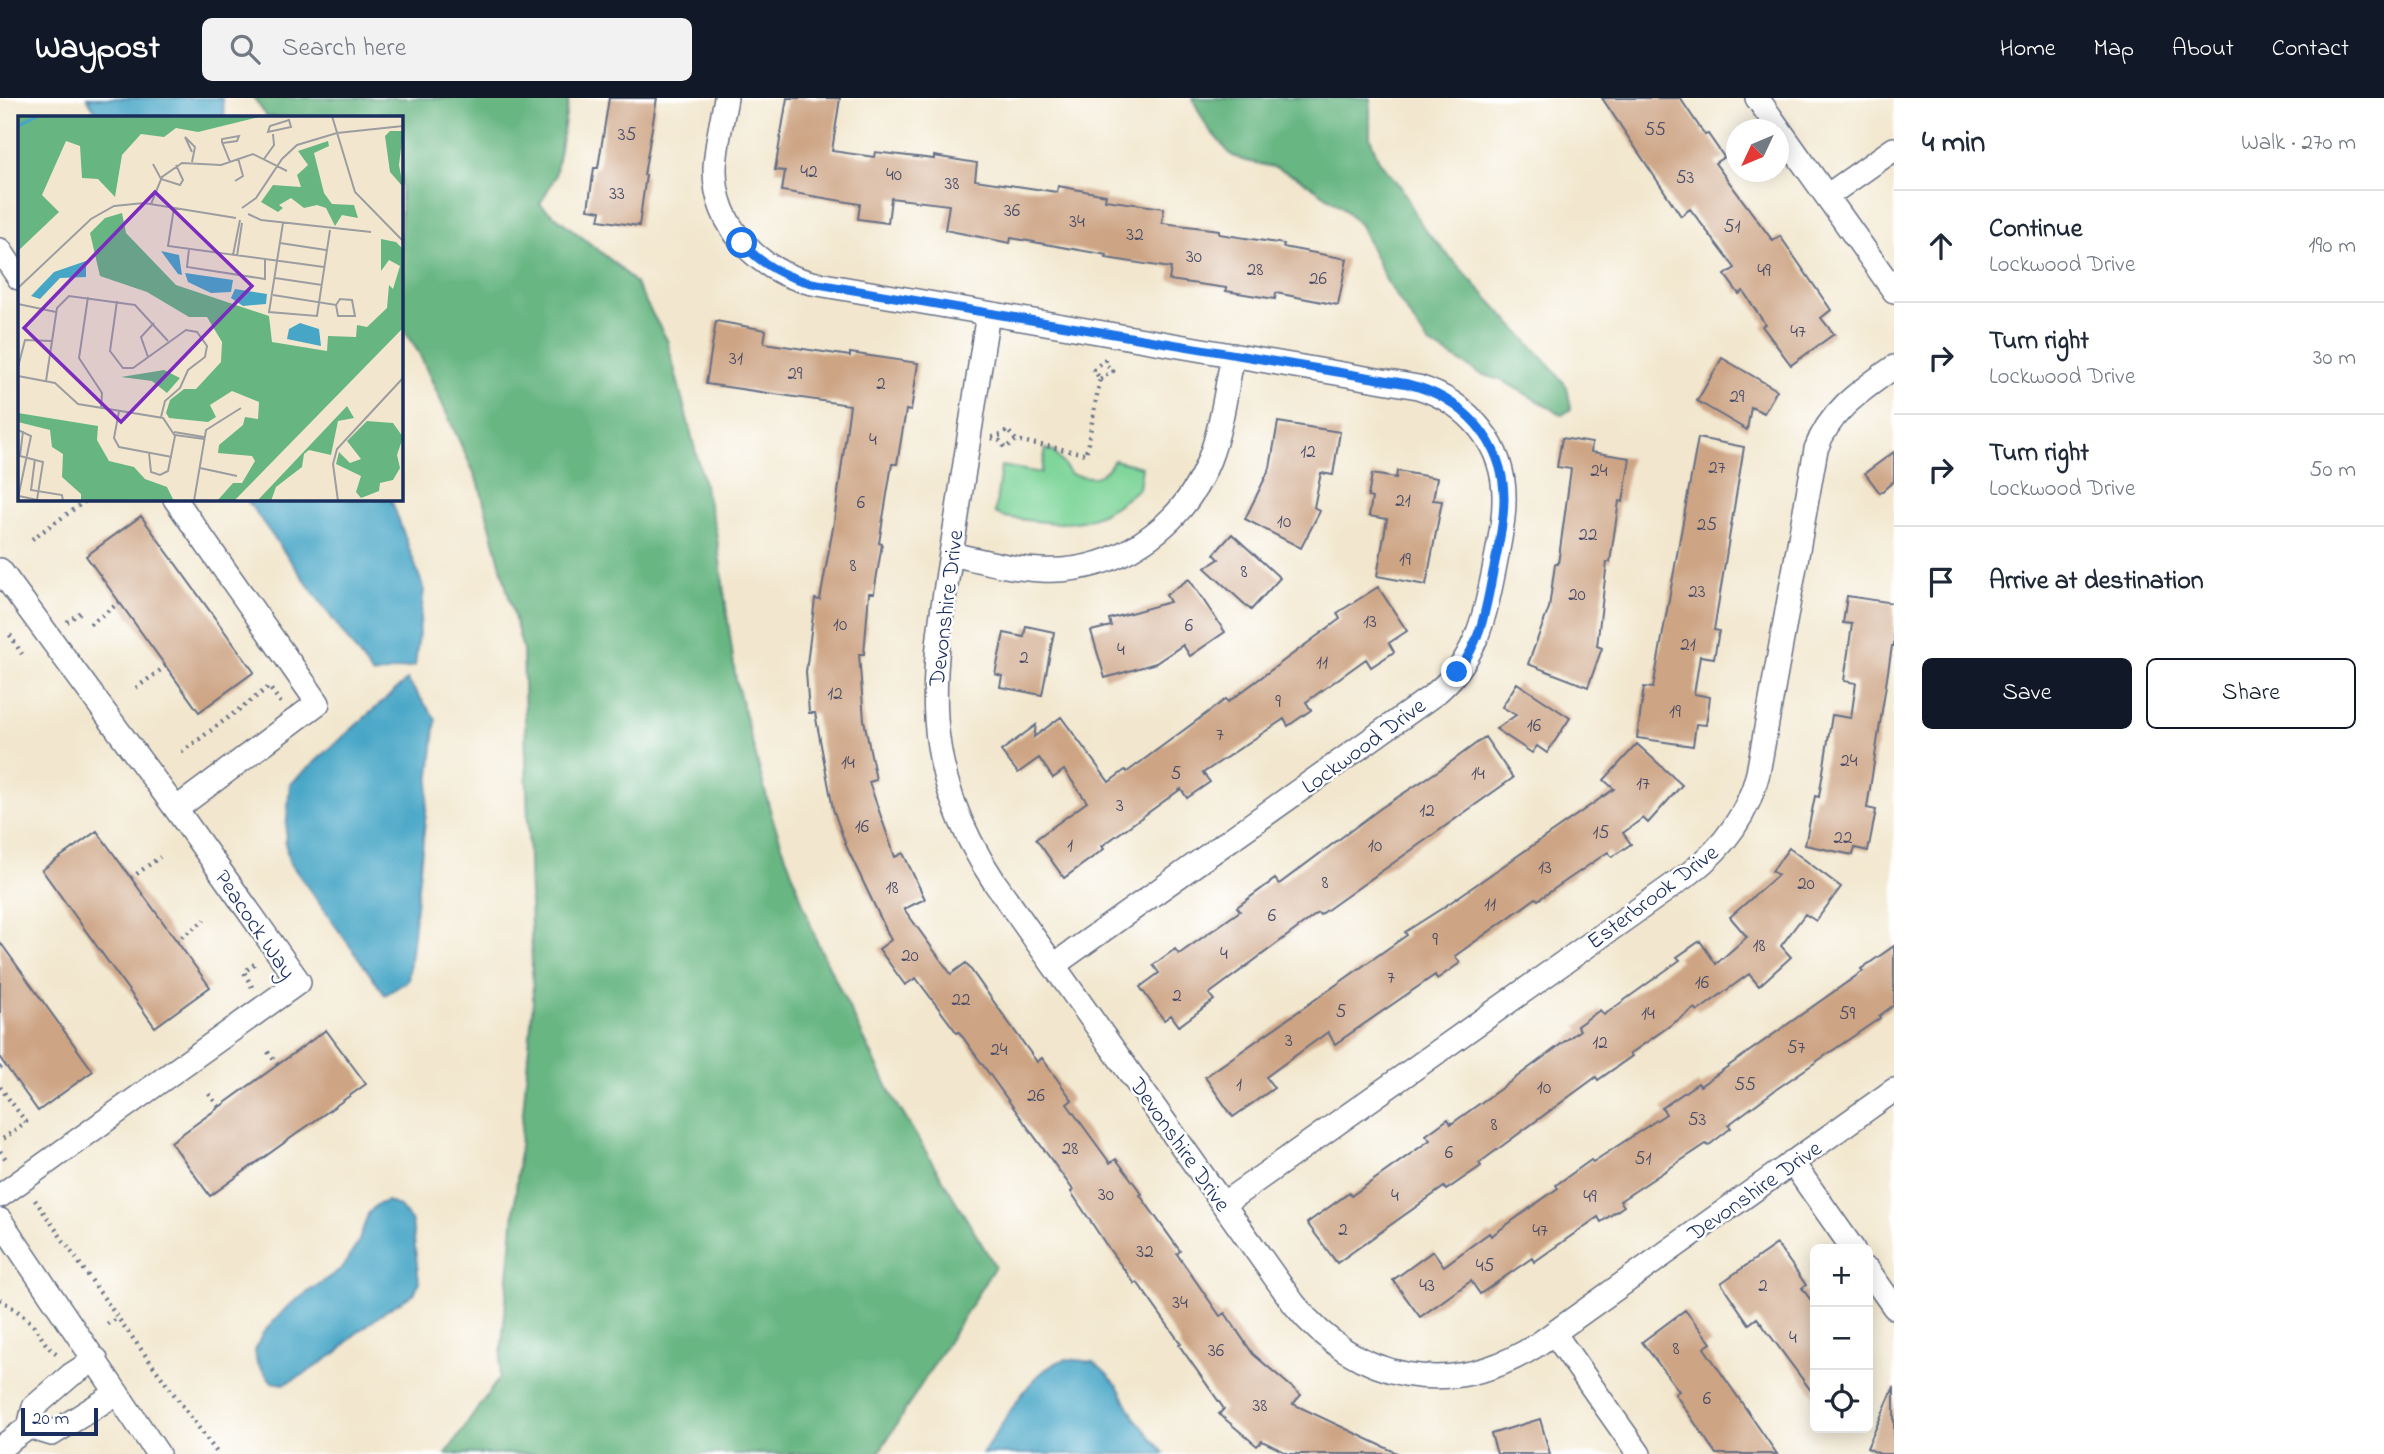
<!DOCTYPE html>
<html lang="en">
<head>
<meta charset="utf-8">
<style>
	body { margin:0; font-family:"Indie Flower",sans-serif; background:#f2f2f3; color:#1f2937 }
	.controls { position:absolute; right:21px; bottom:21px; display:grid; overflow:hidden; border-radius:10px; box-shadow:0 4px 18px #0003 }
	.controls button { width:63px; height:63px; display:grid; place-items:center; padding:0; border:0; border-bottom:2px solid #e0e1e3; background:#fff; color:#1f2937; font:35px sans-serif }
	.compass { position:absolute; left:1726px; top:21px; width:63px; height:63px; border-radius:50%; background:#fff; box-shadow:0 4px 18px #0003; rotate:226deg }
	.scale { position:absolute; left:21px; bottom:18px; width:77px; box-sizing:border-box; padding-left:7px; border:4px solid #1b2f5e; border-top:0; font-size:19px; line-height:24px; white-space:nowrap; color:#1b2f5e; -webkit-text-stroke:5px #fff; paint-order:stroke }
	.stop { position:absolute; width:21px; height:21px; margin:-16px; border:5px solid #1a73e8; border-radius:50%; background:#fff }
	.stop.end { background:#1a73e8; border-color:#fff; box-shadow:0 2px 7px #0008 }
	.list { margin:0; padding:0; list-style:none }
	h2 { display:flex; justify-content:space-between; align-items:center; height:91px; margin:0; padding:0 28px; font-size:30px }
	h2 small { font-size:23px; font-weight:400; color:#747a83 }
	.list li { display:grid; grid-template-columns:46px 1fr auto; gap:21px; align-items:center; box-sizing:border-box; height:112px; padding:0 28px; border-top:2px solid #e0e1e3 }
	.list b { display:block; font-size:26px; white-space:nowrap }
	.list p { margin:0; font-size:23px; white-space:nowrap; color:#747a83 }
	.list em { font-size:23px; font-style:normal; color:#747a83 }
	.actions { display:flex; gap:14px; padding:21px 28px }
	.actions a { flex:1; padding:16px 0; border:2px solid #111827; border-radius:10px; text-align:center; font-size:24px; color:#111827 }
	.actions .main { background:#111827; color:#fff }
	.icon { flex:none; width:38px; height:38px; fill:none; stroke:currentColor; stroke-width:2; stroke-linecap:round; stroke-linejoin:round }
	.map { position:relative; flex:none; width:1894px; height:1356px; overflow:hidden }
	header { display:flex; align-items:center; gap:42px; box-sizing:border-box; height:98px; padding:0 35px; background:#111827; color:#fff }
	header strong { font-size:33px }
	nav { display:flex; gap:38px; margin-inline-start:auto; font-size:24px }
	.search { width:490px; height:63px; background:#f2f2f3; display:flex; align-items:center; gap:18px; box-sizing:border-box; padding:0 24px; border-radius:10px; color:#747a83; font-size:26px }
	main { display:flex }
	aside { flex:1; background:#fff }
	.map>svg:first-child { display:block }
	.green { fill:#7fd59a; stroke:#4d827c; stroke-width:2 }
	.forest { fill:#67b682; stroke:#417270; stroke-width:2 }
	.water { fill:#47a6c6; stroke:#316a92; stroke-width:2 }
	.building { fill:#cda484 }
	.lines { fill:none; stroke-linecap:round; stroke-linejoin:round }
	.street-casing { stroke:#666f85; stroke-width:26 }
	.path { stroke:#666f85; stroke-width:4.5; stroke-dasharray:2 5; stroke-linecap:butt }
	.street { stroke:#fff; stroke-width:23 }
	.route { stroke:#1a73e8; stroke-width:9 }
	.labels { text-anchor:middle; stroke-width:5; stroke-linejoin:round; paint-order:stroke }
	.number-label { font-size:19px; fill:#484c68 }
	.street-label { font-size:23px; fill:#1b2f5e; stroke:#fff }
	.inset-river { fill:none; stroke:#47a6c6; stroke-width:3.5 }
	.inset-road { fill:none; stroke:#9c9da1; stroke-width:2 }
	.view { fill:#7b2cbf; fill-opacity:0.15; stroke:#7b2cbf; stroke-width:3.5 }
	.inset-edge { fill:none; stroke:#1b2f5e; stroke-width:3.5 }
</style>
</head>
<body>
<header>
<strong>Waypost</strong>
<div class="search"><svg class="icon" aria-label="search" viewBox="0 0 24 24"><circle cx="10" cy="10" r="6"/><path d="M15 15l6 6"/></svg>Search here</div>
<nav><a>Home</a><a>Map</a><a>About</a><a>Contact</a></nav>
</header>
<main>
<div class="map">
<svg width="1894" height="1356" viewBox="0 0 1894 1356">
	<rect width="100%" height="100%" fill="#fff"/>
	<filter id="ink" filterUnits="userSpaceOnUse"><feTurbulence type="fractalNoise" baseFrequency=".0143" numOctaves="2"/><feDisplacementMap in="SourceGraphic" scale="14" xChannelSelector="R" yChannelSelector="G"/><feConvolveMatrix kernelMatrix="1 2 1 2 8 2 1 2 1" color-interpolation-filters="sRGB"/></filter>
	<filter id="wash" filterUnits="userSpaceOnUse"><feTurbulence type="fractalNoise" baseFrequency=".00686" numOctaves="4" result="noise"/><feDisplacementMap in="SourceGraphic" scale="28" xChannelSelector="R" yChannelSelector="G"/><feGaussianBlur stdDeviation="1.57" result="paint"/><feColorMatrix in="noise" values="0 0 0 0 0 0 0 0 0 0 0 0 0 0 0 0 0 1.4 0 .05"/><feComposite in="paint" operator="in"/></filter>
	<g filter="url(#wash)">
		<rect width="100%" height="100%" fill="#f2e7ce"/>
		<path class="green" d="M1046 351 1053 353 1071 376C1093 381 1102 382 1114 362L1142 369 1139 390C1088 434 1066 427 1004 419L995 415 1001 368 1041 375Z"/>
		<path class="forest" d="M254 0H569L555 79 540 106 617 167 635 185 667 242 716 433 736 583 772 719 817 844 891 996 995 1168 878 1356H446L499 1280 533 903 523 552 479 386 419 255 401 228V19H267Z
			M1192 0H1370V39L1379 63 1401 89 1424 131 1552 270 1567 289 1571 311 1562 317 1503 283 1481 276 1428 245 1387 184 1360 127 1342 109 1299 80 1277 70 1242 62 1231 57 1207 29Z"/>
		<path class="water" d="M87 0H222L225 19H99Z
			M246 401H391L424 491 415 568 373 577Z
			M407 582 436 621 408 883 385 897 289 763 285 744 290 686Z
			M387 1103 400 1109 412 1124 419 1184 414 1196 387 1212 353 1238 338 1254 301 1278 284 1286 272 1284 257 1265 255 1253 262 1236 288 1208 342 1170 358 1145 368 1116 376 1107Z
			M1066 1261 1094 1264 1109 1278 1117 1287 1134 1319 1165 1356H982C1005 1325 1028 1272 1066 1261Z"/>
		<g id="blocks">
			<path class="building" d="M609 0H657L644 77H646L639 128 599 122 601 113 588 111 594 70H598Z
				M787 0H840L832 53 874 59 875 54 934 61V58L977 65 975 82 1057 94 1058 88 1106 97 1105 102 1164 110 1162 125 1219 132V136L1284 146 1283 149 1347 161 1338 207 1276 195 1275 201 1226 193 1227 190 1169 182 1171 170 1106 160 1107 157 1011 140 1010 145 945 132 949 107 891 100 888 125 858 121 860 106 782 93 785 73 775 72Z
				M1602 0H1680L1705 37 1708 36 1724 59 1715 65 1773 143 1780 138 1831 212 1821 220 1834 236 1791 267 1762 228 1765 226 1743 193 1739 196 1725 177 1735 170 1690 111 1681 118Z
				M716 223 766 232 764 245 850 258V255L918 265 911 313 906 312 897 366H892L879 445 882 446 874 495H869L864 556H859L864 622 876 682 869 684 895 759 903 755 925 801 904 811 951 876 966 865 1037 964 1042 960 1072 1002 1067 1006 1110 1065 1116 1061 1142 1096 1140 1097 1180 1153 1177 1156 1220 1218 1225 1215 1253 1256 1301 1297 1293 1306 1399 1356H1289L1262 1343 1257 1348 1219 1316 1224 1311 1179 1247 1181 1246 1137 1184 1135 1186 1109 1151 1071 1094 1073 1092 959 934 957 935 916 880 905 887 879 851 891 842 847 750 833 711 815 615H809L806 574 815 501 820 502 834 424 850 307 706 286Z
				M1722 260 1777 292 1764 315 1751 309 1747 332 1697 303Z
				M1278 324 1340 334 1333 377 1321 375 1314 409 1320 413 1301 450 1245 421 1270 370Z
				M1562 340 1592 345 1591 354 1630 360 1623 404 1619 403 1610 464H1607L1597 548 1602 550 1588 589 1528 566 1549 510 1555 466H1558L1571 371 1557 369Z
				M1698 340 1744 349 1714 532 1719 533 1714 560 1700 558 1694 596 1710 599 1706 627 1696 626 1693 648 1637 640 1644 589 1653 590Z
				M1894 354V383L1880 395 1865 375Z
				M1397 373 1437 380 1433 402 1442 403 1426 487 1377 478 1387 421 1369 418 1372 400 1368 399 1372 376 1396 380Z
				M141 418 254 574 199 614 86 458Z
				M1232 436 1280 480 1251 512 1205 470 1219 461 1214 456Z
				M1189 481 1225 534 1190 558 1183 547 1156 565 1105 580 1091 533 1111 528 1109 521 1170 504 1166 497Z
				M1378 489 1407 533 1389 545 1394 554 1371 569 1366 561 1306 604 1311 612 1288 628 1284 621 1203 675 1210 684 1187 700 1181 691 1102 748 1104 751 1064 780 1036 741 1087 704 1064 672 1053 680 1039 660 1018 675 1001 653 1036 627 1034 639 1061 619 1109 684 1125 672 1127 674 1226 601 1228 604 1340 521 1337 515Z
				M1847 498 1894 505V548H1892L1867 710 1876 712 1868 753 1855 750 1853 757 1805 747 1815 698 1819 699 1832 617 1851 620 1856 585 1844 583 1852 526 1843 525Z
				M1026 528 1054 534 1042 597 1000 589 1002 578 995 576 1004 535 1024 539Z
				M1517 585 1570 620 1547 655 1537 648 1532 655 1496 631 1516 617 1502 609Z
				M1485 639 1513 680 1320 817 1318 815 1209 896 1214 902 1179 928 1171 917 1164 922 1140 889 1159 875 1153 867 1175 851 1179 856 1240 813 1237 809 1275 781 1279 786 1381 710 1444 669Z
				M1637 646 1682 687 1648 725 1643 720 1623 735 1631 746 1612 759 1608 754 1538 802 1536 800 1455 858 1460 865 1437 881 1435 877 1335 946 1328 934 1266 979 1274 990 1233 1019 1205 979 1407 837 1405 834 1441 811 1614 691 1604 682Z
				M97 733 210 889 155 929 42 772Z
				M1789 750 1841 789 1816 823 1805 816 1781 848 1791 859 1759 888 1749 876 1698 913 1695 910 1630 956 1632 958 1598 982 1596 979 1479 1065 1481 1068 1446 1092 1444 1089 1337 1165 1307 1125 1349 1095 1351 1098 1430 1042 1426 1037 1448 1021 1451 1026 1510 984 1580 932 1577 928 1600 912 1604 917 1680 862 1677 859 1700 843 1716 866 1747 839 1730 819 1778 777 1772 773Z
				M0 844 93 973 38 1013 0 960Z
				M1894 848V907L1879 918 1880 920 1778 990 1728 1027 1731 1030 1708 1048 1706 1046 1620 1103 1624 1108 1601 1124 1598 1119 1534 1164 1532 1160 1480 1196 1471 1183 1420 1219 1393 1182 1433 1153 1444 1168 1489 1135 1491 1138 1558 1090 1556 1087 1591 1062 1593 1064 1666 1016 1662 1010 1698 985 1700 988 1863 873 1861 871Z
				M326 932 366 986 210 1098 171 1044Z
				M1777 1146 1806 1187 1802 1190 1815 1208V1298L1757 1220 1749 1226 1721 1185Z
				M1685 1212 1711 1245 1704 1250 1777 1356H1716L1675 1296 1679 1293 1642 1244Z
				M1894 1289V1356H1880L1867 1350Z
				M1540 1321 1550 1356H1497L1491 1336Z"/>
		</g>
	</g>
	<g filter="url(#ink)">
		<use href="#blocks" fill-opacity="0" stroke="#666f85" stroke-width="2"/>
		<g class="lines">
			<g class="street-casing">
				<path id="street" d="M726 0C722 23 716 46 715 70 714 128 758 173 812 185L1418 289C1469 305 1506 348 1504 404 1504 426 1498 450 1494 472 1484 522 1475 565 1432 598L1054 867
					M1757 0 1894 193
					M1827 98 1894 51
					M0 152 19 180
					M988 215C977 287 966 359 955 431 933 570 912 660 995 785L1294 1206C1357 1284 1451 1302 1537 1247L1894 992
					M175 401 318 605 176 711
					M951 456C980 462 1010 471 1041 472 1114 476 1183 430 1209 362 1222 329 1226 291 1233 257
					M0 472 176 711 299 884 0 1098
					M1792 1064 1853 1151
					M1223 1106 1690 775C1724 749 1748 716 1758 675L1816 351C1830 312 1862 292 1894 269
					M0 1122 158 1356
					M1868 1172 1894 1209
					M1554 1235 1639 1356
					M29 1329 52 1336 117 1295
					M0 1350 29 1329 34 1309 71 1277 96 1261"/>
			</g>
			<path class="path" d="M1100 281 1113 273 1105 266 1106 259
				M992 339 1002 337 1007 332 1016 342 1086 356 1100 281 1094 272 1107 259
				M992 340 1000 343 1005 350 1016 342
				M32 441 88 401
				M67 524 81 514
				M90 526 120 504
				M10 537 22 556
				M136 590 166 568
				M182 654 269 589 281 605
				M131 780 160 759
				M176 843 205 822
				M252 889 244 874 257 864
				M268 954 278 967
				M0 970 5 966
				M0 989 26 1024 0 1043
				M209 996 219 1009
				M0 1053 8 1064
				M35 1102 118 1220 218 1356
				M0 1201C11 1209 23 1216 32 1226 42 1237 44 1249 58 1256
				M107 1226 118 1220"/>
			<use href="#street" class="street"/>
		</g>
	</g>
	<g class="lines" filter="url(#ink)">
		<path class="route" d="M742 145C761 166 784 179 812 185L1408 286C1462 299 1504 343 1504 400 1504 425 1498 450 1493 474 1486 511 1481 544 1457 574"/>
	</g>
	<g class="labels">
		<g class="number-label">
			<text x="1655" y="37">55</text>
			<text x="627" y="42">35</text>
			<text x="809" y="79">42</text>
			<text x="894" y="82">40</text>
			<text x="1685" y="85">53</text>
			<text x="952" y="91">38</text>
			<text x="617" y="101">33</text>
			<text x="1012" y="118">36</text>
			<text x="1077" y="129">34</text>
			<text x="1732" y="134">51</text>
			<text x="1135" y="142">32</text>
			<text x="1194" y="164">30</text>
			<text x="1255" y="177">28</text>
			<text x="1764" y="178">49</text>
			<text x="1318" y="186">26</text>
			<text x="1798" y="239">47</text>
			<text x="736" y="266">31</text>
			<text x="795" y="281">29</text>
			<text x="881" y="291">2</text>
			<text x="1737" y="304">29</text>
			<text x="873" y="347">4</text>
			<text x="1308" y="359">12</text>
			<text x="1717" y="375">27</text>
			<text x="1599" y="378">24</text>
			<text x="1403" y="408">21</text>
			<text x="861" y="410">6</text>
			<text x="1284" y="429">10</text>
			<text x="1707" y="432">25</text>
			<text x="1588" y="442">22</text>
			<text x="1405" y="467">19</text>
			<text x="853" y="473">8</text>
			<text x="1244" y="479">8</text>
			<text x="1697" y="499">23</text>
			<text x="1577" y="502">20</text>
			<text x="1370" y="529">13</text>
			<text x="840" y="532">10</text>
			<text x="1189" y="533">6</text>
			<text x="1688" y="552">21</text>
			<text x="1121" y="557">4</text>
			<text x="1024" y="565">2</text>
			<text x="1322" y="570">11</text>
			<text x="835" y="601">12</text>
			<text x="1278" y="609">9</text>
			<text x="1675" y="619">19</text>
			<text x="1534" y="633">16</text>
			<text x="1220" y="642">7</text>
			<text x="1849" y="668">24</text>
			<text x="848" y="670">14</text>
			<text x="1176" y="681">5</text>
			<text x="1478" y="681">14</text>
			<text x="1643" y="691">17</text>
			<text x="1120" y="713">3</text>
			<text x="1427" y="718">12</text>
			<text x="862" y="734">16</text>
			<text x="1601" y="740">15</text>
			<text x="1843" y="745">22</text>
			<text x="1070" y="753">1</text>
			<text x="1375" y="753">10</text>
			<text x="1545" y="775">13</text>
			<text x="1325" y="790">8</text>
			<text x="1806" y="791">20</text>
			<text x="892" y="795">18</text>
			<text x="1490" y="812">11</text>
			<text x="1272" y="823">6</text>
			<text x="1435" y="847">9</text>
			<text x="1759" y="853">18</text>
			<text x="1224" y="861">4</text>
			<text x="910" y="863">20</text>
			<text x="1391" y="885">7</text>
			<text x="1702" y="890">16</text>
			<text x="1177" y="903">2</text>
			<text x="961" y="907">22</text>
			<text x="1341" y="919">5</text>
			<text x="1648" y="921">14</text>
			<text x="1847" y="921">59</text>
			<text x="1289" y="948">3</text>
			<text x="1600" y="950">12</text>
			<text x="1796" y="955">57</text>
			<text x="999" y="957">24</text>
			<text x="1239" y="992">1</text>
			<text x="1745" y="992">55</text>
			<text x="1544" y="995">10</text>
			<text x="1036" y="1003">26</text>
			<text x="1697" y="1027">53</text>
			<text x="1494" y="1032">8</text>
			<text x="1070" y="1056">28</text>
			<text x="1449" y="1060">6</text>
			<text x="1643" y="1066">51</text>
			<text x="1106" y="1102">30</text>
			<text x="1395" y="1103">4</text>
			<text x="1590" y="1104">49</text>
			<text x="1343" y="1137">2</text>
			<text x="1540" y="1138">47</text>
			<text x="1145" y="1159">32</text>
			<text x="1485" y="1173">45</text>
			<text x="1427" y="1193">43</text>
			<text x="1763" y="1193">2</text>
			<text x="1180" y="1210">34</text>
			<text x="1793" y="1245">4</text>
			<text x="1676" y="1256">8</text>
			<text x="1216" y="1258">36</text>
			<text x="1707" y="1306">6</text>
			<text x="1260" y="1313">38</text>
		</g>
		<g class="street-label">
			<text transform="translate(945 510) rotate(-83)" y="8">Devonshire Drive</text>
			<text transform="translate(1363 647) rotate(-36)" y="8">Lockwood Drive</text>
			<text transform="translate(1652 798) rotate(-37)" y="8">Esterbrook Drive</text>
			<text transform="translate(256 826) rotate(56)" y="8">Peacock Way</text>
			<text transform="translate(1181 1046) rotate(55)" y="8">Devonshire Drive</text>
			<text transform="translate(1754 1092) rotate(-35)" y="8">Devonshire Drive</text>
		</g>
	</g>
	<g transform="translate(18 18)">
		<rect width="385" height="385" fill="#f2e7ce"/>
		<path d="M0 0H245L180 16 158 12 146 21 123 18 104 39 97 81 80 63 64 62 62 30 48 25 24 79 41 96 0 135ZM372 15H385L381 49 385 71 372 56 367 20ZM310 25 311 30 296 37 306 77 314 88 336 89 340 102 324 99 317 110 308 92 299 89 286 92 273 82 261 89 265 92 260 96 243 86 255 69 283 71 279 59 290 49 280 35ZM104 97 108 117 158 169 251 200 254 226 309 235 310 220 338 221 339 209 349 211 369 192 371 169 375 173 382 150 371 144 363 155V123L378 126 385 133V212L216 385H199L215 367H224L237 345 234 340 200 337 201 329 225 309 227 301 240 303 241 286 214 275 192 289 198 301 190 306 151 302 148 297 152 284 166 273H178L203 246 204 226 189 201H171L129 176 82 160 72 117 87 102ZM146 254 162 262 149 277 134 265 103 261ZM329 290 336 302 320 305 313 339 291 334 286 338 284 351 258 371 253 385H239ZM0 297 80 310 79 324 91 345 116 351 127 363 149 371 156 385H63V378L44 361 45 338 34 331 32 314 0 306ZM349 305 375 307 385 321 379 339 382 352 375 364 362 367 361 375 343 382 338 376 343 360 318 348 321 336 332 347 343 343 329 325Z" fill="#67b682"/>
		<path d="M143 135 161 139 164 159 160 158ZM68 145V161L42 162 22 183 13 180 36 156ZM167 157 215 164 213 176 193 177 170 166ZM217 173 249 178 248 188 225 190 213 182ZM282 207 301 213 303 230 269 223 271 213Z" fill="#47a6c6"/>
		<path class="inset-river" d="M0 10 20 0"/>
		<path class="inset-road" d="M314 0 337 76 385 125M271 4 273 11 250 16 252 10ZM205 27 219 25 221 20 204 23V26L212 46M174 36 167 21 177 31 174 46M246 43 256 29 255 18M135 48 143 63 162 69 165 64 158 49M217 65 225 60 220 42M133 88 144 61 164 47 203 49 235 38 269 55M156 92 150 130 306 151M224 92 238 82 264 43 279 29 319 17 385 10M230 98 243 104 353 116M265 107 251 196 299 200 312 114M262 127 308 134M171 133 169 151 247 163V144M215 139 222 104M219 140 224 107M257 162 304 169M0 172 73 103 96 90 126 87 218 102M255 179 318 189 322 183 334 184 337 200H320L318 189M70 181 61 242 84 277 83 292M99 185 92 235 105 252H115L168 214 179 216 189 230 187 241 170 254 162 272 147 285 143 301M0 188 38 196M130 241 123 221 136 207M0 251 7 224 34 225M0 260 37 267 60 288 145 302 157 320 150 355 142 359 133 356 131 337M28 265 39 192 51 180 117 189 150 225M101 295 96 322 101 331 154 341M0 314 13 320 0 382M5 315 2 340 25 346 19 384M156 316 186 321M157 319 186 323M17 343 13 374 44 379 45 385M182 352 219 360M1 380 24 385M176 385 188 314 223 292M320 385 315 348 319 333 385 262"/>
		<path class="view" d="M137 76 234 170 103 306 6 212Z"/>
		<rect width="385" height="385" class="inset-edge"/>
	</g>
</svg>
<div class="controls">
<button>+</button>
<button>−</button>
<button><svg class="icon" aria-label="locate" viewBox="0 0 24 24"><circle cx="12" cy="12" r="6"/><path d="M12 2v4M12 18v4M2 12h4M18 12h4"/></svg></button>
</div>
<svg class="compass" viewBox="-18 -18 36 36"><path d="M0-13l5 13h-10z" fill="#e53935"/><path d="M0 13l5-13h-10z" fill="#747a83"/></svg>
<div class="scale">20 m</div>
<div class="stop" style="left:742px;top:145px"></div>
<div class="stop end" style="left:1457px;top:574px"></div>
</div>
<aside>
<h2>4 min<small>Walk · 270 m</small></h2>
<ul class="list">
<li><svg class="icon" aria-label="ahead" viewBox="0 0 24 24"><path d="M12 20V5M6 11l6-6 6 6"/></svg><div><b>Continue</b><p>Lockwood Drive</p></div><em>190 m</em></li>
<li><svg class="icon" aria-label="right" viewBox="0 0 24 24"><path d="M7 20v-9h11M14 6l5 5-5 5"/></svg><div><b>Turn right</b><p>Lockwood Drive</p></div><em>30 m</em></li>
<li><svg class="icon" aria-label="right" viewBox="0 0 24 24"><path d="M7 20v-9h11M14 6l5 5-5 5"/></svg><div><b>Turn right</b><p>Lockwood Drive</p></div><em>50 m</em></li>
<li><svg class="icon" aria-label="arrive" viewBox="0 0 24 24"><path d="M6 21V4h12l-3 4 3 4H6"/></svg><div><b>Arrive at destination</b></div></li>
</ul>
<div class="actions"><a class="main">Save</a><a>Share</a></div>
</aside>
</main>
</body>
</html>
